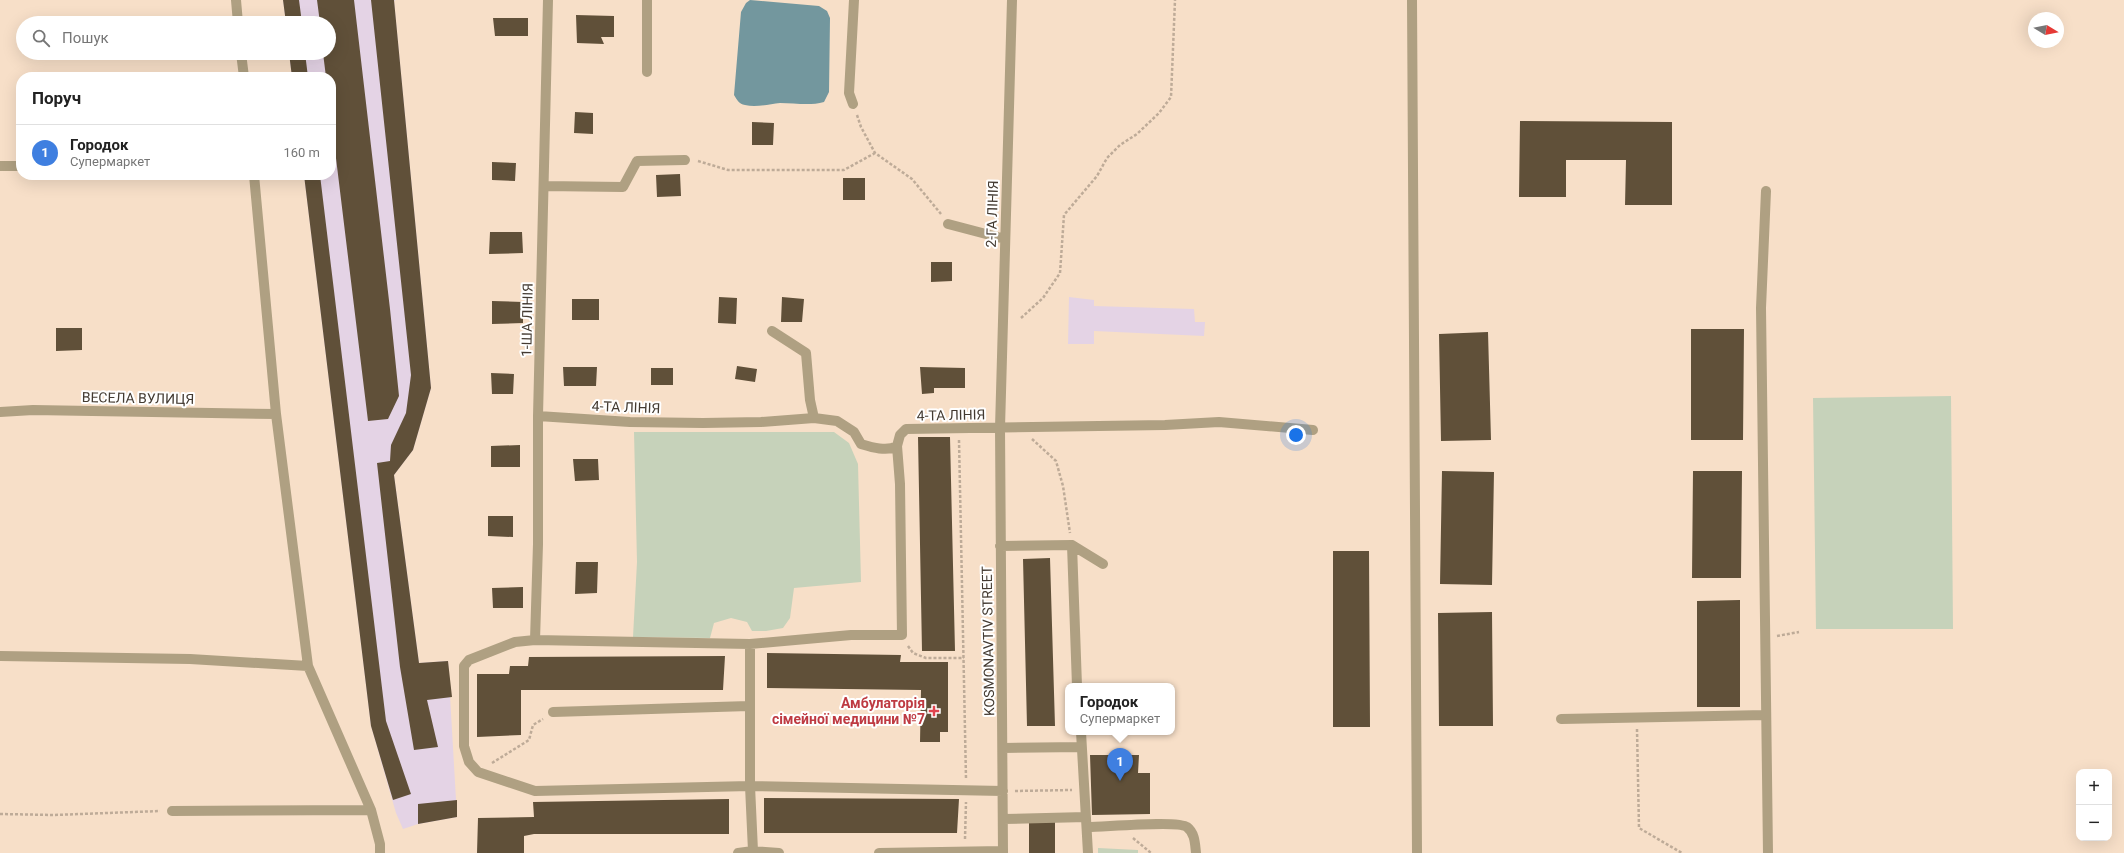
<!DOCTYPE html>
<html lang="uk">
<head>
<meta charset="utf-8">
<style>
	body { margin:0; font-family:Roboto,sans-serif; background:#f2f2f2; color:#222 }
	.controls { position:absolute; right:12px; bottom:12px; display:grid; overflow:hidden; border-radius:8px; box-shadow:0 4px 16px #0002 }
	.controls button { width:36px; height:36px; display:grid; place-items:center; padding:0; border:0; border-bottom:1px solid #e0e0e0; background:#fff; color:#222; font:20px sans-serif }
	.compass { position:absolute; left:2028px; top:12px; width:36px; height:36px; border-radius:50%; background:#fff; box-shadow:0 4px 16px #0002; rotate:100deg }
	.you { position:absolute; left:1296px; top:435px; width:14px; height:14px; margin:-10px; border:3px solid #fff; border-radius:50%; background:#1a73e8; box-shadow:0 0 0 6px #1a73e833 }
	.badge { display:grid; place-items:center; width:26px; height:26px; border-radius:50%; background:#0b8043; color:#fff; font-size:13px; font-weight:700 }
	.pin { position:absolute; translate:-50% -33px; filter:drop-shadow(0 1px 2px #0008) }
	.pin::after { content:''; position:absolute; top:21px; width:14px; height:12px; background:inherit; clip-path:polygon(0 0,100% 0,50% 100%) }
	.popup { position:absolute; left:1065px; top:683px; width:110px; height:52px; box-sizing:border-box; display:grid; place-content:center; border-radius:8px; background:#fff; filter:drop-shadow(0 1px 3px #0005); font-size:13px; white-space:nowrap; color:#767676 }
	.popup b { font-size:15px; color:#222 }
	.popup::after { content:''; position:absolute; left:50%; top:100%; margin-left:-8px; border:8px solid transparent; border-top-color:#fff }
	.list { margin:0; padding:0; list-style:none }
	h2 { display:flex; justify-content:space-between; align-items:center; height:52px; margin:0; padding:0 16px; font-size:17px }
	h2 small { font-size:13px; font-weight:400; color:#767676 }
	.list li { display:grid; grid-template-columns:26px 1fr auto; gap:12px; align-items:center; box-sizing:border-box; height:56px; padding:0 16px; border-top:1px solid #e0e0e0 }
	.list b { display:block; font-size:15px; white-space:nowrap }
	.list p { margin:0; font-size:13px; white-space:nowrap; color:#767676 }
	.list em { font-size:13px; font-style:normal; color:#767676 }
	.icon { flex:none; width:22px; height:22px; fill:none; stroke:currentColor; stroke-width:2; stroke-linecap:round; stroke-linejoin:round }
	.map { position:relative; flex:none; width:2124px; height:853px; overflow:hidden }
	.search { position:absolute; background:#fff; box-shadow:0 4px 16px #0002; left:16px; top:16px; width:320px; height:44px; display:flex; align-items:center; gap:10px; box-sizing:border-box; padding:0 14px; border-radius:22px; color:#767676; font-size:15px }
	.panel { position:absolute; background:#fff; box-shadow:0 4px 16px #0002; left:16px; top:72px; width:320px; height:108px; border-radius:16px }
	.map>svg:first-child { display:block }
	.industrial { fill:#e4d3e5 }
	.green { fill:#c6d2ba }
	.water { fill:#73979e }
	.building { fill:#605039 }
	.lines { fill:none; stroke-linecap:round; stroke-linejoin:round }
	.path { stroke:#beab98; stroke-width:2.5; stroke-dasharray:3 2; stroke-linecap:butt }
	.minor { stroke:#afa082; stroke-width:10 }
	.health-dot { fill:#e0444e; stroke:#fff; stroke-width:1.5 }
	.labels { text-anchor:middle; stroke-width:4; stroke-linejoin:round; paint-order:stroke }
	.street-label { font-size:14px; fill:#433a31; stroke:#fff }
	.health-label { font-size:14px; font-weight:bold; fill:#be3a42; stroke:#fff; text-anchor:end }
</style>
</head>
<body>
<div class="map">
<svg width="2124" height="853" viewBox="0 0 2124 853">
	<rect width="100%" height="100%" fill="#f7dfc8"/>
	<path class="industrial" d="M283 0H396L394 1 431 388 413 450 394 475 419 663 448 661 457 817 418 824 403 829 396 813 371 726 304 175H331V77H292L289 53H329V23H286Z
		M1069 297 1094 300V306L1194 309 1195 322H1205L1204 336 1094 331V344H1068Z"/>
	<path class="green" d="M1951 396 1953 629H1816L1813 398Z
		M634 432H834L849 443 858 464 861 582 794 588 790 618 783 628 766 631H752L747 622 731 618 714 623 710 638 633 637 637 562Z
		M1098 848 1138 850V853H1098Z"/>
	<path class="water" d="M750 0 819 6 827 11 830 18 829 92 824 102C810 106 795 103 780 103 769 104 756 108 745 105 739 104 737 100 734 95L741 12 746 3Z"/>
	<path class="building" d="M283 0H299L302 23H286Z
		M317 0H354L390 309 399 396 388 419 368 421 331 117V77H326L323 53H329V23H320Z
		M371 0H394L431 388 413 450 394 475 419 663 448 661 452 697 427 700 438 747 414 750 400 667 377 463 390 461 391 445 406 413 411 375Z
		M576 15 614 16V37H601L604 44 577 43Z
		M493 18H528V36H495Z
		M289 53H305L308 77H292Z
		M575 112 593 113V134L574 133Z
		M1520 121 1672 122V205H1625L1626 160H1566V197H1519Z
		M752 122 774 123 773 145H752Z
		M492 162 516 163 515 181 492 180Z
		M680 174 681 196 657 197 656 175Z
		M304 175H320L386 721 411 794 393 800 371 726Z
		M843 178H865V200H843Z
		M490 232H522L523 253 489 254Z
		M931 262H952V281L931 282Z
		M719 297 737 298 736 324 718 323Z
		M782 297 804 299 802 322H781Z
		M572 299H599V320H572Z
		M492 301 523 302V323L492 324Z
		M56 328H82V350L56 351Z
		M1691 329H1744L1743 440H1691Z
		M1488 332 1491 440 1441 441 1439 334Z
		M737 366 757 369 755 382 735 379Z
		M563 367H597L596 386H564Z
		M920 367 965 368V388H934V393L922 394Z
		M651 368H673V385H651Z
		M491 373 514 374 513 394H492Z
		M918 437H950L955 651H922Z
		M520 445V467H491V446Z
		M573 459H598L599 480 575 481Z
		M1442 471 1494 472 1492 585 1440 584Z
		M1693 471H1742L1741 578H1692Z
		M488 516H513V537L488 536Z
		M1333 551H1369L1370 727H1333Z
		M1050 558 1055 726H1027L1023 559Z
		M576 562H598L597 593 575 594Z
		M523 587V608H493L492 588Z
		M1740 600V707H1697V601Z
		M1492 612 1493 726H1439L1438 613Z
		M767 653 901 655 900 662H948V732H940V742H920L921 690 767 688Z
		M725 656 723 690H521V735L477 737V674H509L510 666H528L529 657Z
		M1090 755H1139L1138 773H1150V814L1092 815Z
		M764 798 959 799 957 833H764Z
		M729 799V834H534L524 836V853H477L478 818 534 817 533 802Z
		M457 800V817L418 824V804Z
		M1029 822H1055V853H1029Z"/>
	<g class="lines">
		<path class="path" d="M857 115 861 127 875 153 912 179 941 214
			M698 161 728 170H844L875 153
			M1021 318 1043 298 1060 273 1064 215 1097 176 1107 158 1120 145 1137 134 1159 113 1171 97 1175 0
			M1032 439 1056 461 1063 486 1070 533
			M959 440 966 779
			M1777 636 1799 632
			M908 646 913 653 926 658H964
			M1637 729 1639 828 1682 853
			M492 763 529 740 533 725 543 719
			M1015 791 1072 790
			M0 814 54 815 160 811
			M1133 838 1151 853
			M965 839 966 802"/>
		<path class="minor" d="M236 0 238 23
			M1412 0 1417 853
			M241 53 244 77
			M647 72V0
			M853 104 849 93 854 0
			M0 166H21
			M254 175 276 414 308 666 371 810 380 844V853
			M544 186 623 187 637 161 685 160
			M1766 191 1761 308 1768 853
			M948 224 1005 239
			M772 331 806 353 810 400 814 418
			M0 412 33 410 276 414
			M538 416 630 422 703 423 761 422 814 418 837 421 854 432 861 444C871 447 887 452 897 446L900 435 906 429 1165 425 1219 422 1313 430
			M897 446 900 484 902 635H851L750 644 535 640 515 642 469 660 464 666V746L469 762 478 772 535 791 750 786 1003 791
			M1072 545 1103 564
			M1000 546 1072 545 1077 686
			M535 640 538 544V416L548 0
			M750 644V786L753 851
			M0 656 190 659 308 666
			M553 712 749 706
			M1561 719 1766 715
			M1081 732 1088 853
			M1003 748 1082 747
			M172 811 371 810
			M1003 819 1086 817
			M1088 827C1104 827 1178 820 1187 827 1195 833 1195 844 1196 853
			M738 853 753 851 779 853
			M879 853 1003 851
			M1003 853 1000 428 1012 0"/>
	</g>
	<path class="health-dot" d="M932 705h4v4h4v4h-4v4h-4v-4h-4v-4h4z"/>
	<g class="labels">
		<g class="street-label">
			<text transform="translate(992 214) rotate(-88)" y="5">2-ГА ЛІНІЯ</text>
			<text transform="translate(527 320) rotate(-89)" y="5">1-ША ЛІНІЯ</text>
			<text transform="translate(138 398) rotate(1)" y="5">ВЕСЕЛА ВУЛИЦЯ</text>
			<text transform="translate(626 407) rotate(2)" y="5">4-ТА ЛІНІЯ</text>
			<text transform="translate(951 415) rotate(-1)" y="5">4-ТА ЛІНІЯ</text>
			<text transform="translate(988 641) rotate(-91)" y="5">KOSMONAVTIV STREET</text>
		</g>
		<g class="health-label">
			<text x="925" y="708">Амбулаторія<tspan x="925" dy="16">сімейної медицини №7</tspan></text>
		</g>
	</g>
</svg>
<div class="controls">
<button>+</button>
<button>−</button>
</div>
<svg class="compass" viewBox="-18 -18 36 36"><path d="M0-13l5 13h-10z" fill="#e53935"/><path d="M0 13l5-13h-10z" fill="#767676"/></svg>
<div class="you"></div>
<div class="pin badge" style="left:1120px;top:781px;background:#3f7fe0">1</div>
<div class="popup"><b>Городок</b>Супермаркет</div>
<div class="search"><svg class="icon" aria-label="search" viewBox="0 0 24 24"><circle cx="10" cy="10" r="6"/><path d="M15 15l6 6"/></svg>Пошук</div>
<section class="panel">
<h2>Поруч<small></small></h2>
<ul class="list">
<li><span class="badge" style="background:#3f7fe0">1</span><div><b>Городок</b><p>Супермаркет</p></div><em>160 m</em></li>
</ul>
</section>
</div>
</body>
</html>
